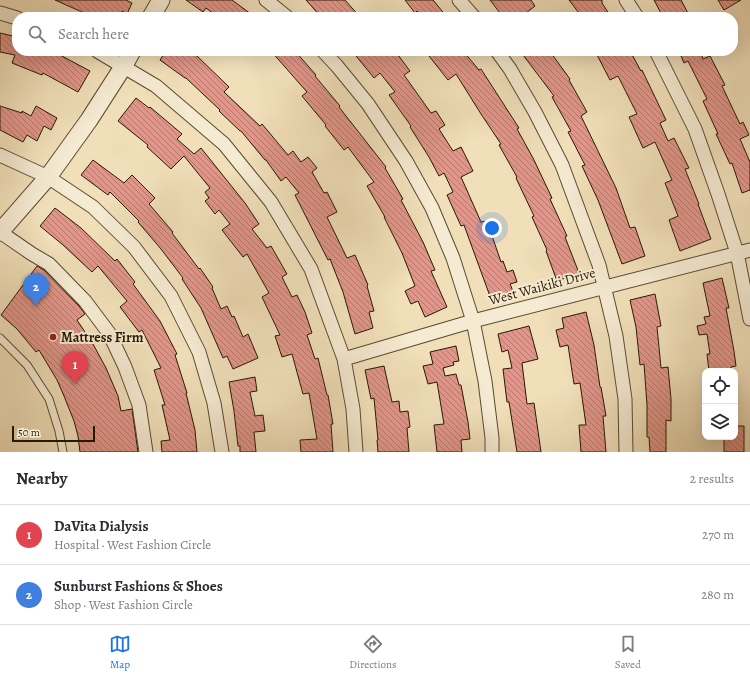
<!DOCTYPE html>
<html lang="en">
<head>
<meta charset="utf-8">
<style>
	body { margin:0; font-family:Alegreya,serif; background:#f2f2f3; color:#2b2b33 }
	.controls { position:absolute; right:12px; bottom:12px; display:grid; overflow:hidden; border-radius:8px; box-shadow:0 4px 16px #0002 }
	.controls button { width:36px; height:36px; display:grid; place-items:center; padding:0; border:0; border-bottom:1px solid #e1e1e2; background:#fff; color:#2b2b33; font:20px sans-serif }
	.scale { position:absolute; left:12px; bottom:10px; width:83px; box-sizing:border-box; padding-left:4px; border:2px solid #291802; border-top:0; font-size:11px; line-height:14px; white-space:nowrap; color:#291802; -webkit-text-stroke:3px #f5ead2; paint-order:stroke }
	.you { position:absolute; left:492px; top:228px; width:14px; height:14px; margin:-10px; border:3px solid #fff; border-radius:50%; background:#1a73e8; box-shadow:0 0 0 6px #1a73e833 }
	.badge { display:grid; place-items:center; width:26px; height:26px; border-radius:50%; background:#1a73e8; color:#fff; font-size:13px; font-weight:700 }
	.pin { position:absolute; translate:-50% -33px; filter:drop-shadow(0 1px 2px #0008) }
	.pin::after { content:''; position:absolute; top:21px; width:14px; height:12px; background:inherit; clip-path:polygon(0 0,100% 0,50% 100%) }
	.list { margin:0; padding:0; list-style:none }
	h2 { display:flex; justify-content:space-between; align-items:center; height:52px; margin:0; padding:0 16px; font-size:17px }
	h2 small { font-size:13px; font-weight:400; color:#7c7c81 }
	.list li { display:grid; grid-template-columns:26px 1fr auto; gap:12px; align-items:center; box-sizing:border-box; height:60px; padding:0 16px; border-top:1px solid #e1e1e2 }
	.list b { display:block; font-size:15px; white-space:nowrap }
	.list p { margin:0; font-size:13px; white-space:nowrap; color:#7c7c81 }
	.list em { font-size:13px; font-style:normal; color:#7c7c81 }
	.icon { flex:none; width:22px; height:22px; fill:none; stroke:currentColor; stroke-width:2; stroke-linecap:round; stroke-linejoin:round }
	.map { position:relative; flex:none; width:750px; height:452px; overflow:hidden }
	.search { position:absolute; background:#fff; box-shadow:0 4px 16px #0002; left:12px; right:12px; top:12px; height:44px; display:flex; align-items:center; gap:10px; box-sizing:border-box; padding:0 14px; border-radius:16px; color:#7c7c81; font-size:15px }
	.sheet { height:172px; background:#fff }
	nav { display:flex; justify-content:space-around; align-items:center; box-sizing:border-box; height:56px; border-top:1px solid #e1e1e2; background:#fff; font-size:11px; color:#7c7c81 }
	nav a { display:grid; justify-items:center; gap:2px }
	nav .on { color:#1a73e8 }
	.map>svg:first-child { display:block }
	.building { fill:url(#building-back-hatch); stroke:#291802 }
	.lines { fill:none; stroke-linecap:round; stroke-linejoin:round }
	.service-casing { stroke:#5b4a30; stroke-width:9 }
	.minor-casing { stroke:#5b4a30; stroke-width:15 }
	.tertiary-casing { stroke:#5b4a30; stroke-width:19 }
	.service { stroke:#f5ead2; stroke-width:7 }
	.minor { stroke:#f5ead2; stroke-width:13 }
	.tertiary { stroke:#f5ead2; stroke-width:17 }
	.poi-dot { fill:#8f2418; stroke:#f5ead2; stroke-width:1.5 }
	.labels { text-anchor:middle; stroke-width:4; stroke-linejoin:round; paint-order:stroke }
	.street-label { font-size:14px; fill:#291802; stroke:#f5ead2 }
	.poi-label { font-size:14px; font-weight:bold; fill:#291802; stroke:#f5ead2; text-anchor:start }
</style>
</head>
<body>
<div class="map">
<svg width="750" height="452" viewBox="0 0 750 452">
	<defs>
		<pattern id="building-back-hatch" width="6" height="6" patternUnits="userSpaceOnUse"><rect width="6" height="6" fill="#e29588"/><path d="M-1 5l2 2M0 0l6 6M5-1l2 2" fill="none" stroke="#b7796d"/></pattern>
	</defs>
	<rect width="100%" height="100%" fill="#f0dfb9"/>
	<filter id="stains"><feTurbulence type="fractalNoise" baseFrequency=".005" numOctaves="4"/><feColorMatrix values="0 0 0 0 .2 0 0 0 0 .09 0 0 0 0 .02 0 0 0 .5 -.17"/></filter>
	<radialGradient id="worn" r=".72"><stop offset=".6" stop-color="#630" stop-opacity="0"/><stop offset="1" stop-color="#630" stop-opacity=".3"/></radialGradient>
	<path class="building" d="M55 0H126L132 3 127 14 122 11 119 17H80L82 12Z
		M186 0H232L255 17H225L219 13 217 16 206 8 203 12Z
		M306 0H345L360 17H321Z
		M405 0H433L447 17H422L417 11 415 13Z
		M490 0H531L535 6 521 17H503Z
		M569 0H602V3L611 17H582Z
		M654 0H681L690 17H663Z
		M718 0H741L724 10Z
		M0 33 17 37V51H49L58 54 90 71 78 92 43 73 42 75 12 63 15 55 0 52Z
		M166 51H190L197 56 229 87 224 92 260 126 262 124 288 155 293 151 301 162 308 157 317 168 312 172 324 193 327 192 337 212 327 217 347 258 355 255 368 285 367 286 374 311 369 312 373 328 355 334 343 292 330 259 328 260 295 195 299 193 286 177 281 181 266 160H265L241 131H240L219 111 220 110 186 78H185L160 60Z
		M271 51H295L316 75 315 76 340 106 339 107 386 167 385 168 403 199 401 200 423 242 435 270 431 271 447 307 425 317 418 301 411 304 405 291 415 286 402 253 384 217H385L367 186 374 182 348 147 344 150 325 126 326 125 302 96 307 92Z
		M352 51H395L410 71 404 75 431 113 436 111 445 125 439 129 453 151 461 147 473 171 461 177 481 222 487 221 501 262 503 261 507 272 513 270 517 282 510 284 513 291 491 299 464 225 461 226 447 195 453 192 444 173 439 176 429 157 410 127 411 126 389 95 395 92 380 73 374 78Z
		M435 51H463L479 70 481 69 519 128 517 129 533 158 552 198 550 199 567 236 565 237 579 273 557 281 546 251 547 250 532 217 534 216 516 178 517 177 499 145 501 144 481 114 456 74 448 80 429 56Z
		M520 51H543L546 56 551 53 570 79 569 80 587 112 581 116 616 188 630 228 635 227 645 256 622 264 598 200 582 166 585 165 568 132 571 131 552 97 554 96Z
		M595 51H630L641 71 642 70 666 120 660 123 668 141 674 138 689 168 685 169 699 204H698L711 239 680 251 669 220 678 216 665 183 672 180 655 142 643 148 629 117 637 114 618 76 610 80Z
		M679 51H700L703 59 710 56 725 85 722 86 740 124 743 122 749 135 740 139 750 162V190L742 193 732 163 730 164 716 134H718L703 101 707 99 688 61 684 63Z
		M136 98 149 108 150 107 182 134 177 139 194 154 201 148 245 203 259 224 252 229 267 248 271 246 287 274 282 277 292 297 297 295 305 312 312 333 307 335 315 359 318 358 327 395H328L333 424H331L333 452H301L300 440 317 439 309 393 303 394 292 354 282 357 275 336 280 335 262 297 269 293 247 254 243 257 222 230 230 224 219 210 215 214 205 201 209 198 205 192 210 188 184 156 171 169 147 147 148 145 118 121Z
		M0 106 22 113V111L31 116 36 106 57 118 51 130 44 126 37 141 27 135 23 142 0 130Z
		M93 160 124 183 132 175 155 198 149 204 173 232 172 233 199 269 200 268 213 287 212 288 221 309 227 306 232 317 234 316 243 337 248 334 258 358 233 369 227 356 223 358 201 308 182 279 183 278 161 249 138 222 139 221 110 192 108 195 81 175Z
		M55 208 81 228 115 261 117 259 135 282 133 284 160 321 177 354 175 355 187 393H186L195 430 197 452H162L161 441 170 440 162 405H165L154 370 161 368 142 330 139 332 120 307 127 301 98 266 92 272 63 245 40 226Z
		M37 266 44 270 79 306 85 314 77 320 93 344 106 368 118 396 121 411 132 409 138 452H80L78 436 74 421 64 396 57 380 39 350 36 352 17 329 1 315Z
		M722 278 729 308H726L734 351 736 366 731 367V371H709L707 354H710L707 334 699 335 697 326 706 324 704 317 710 316 703 283Z
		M655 294 661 326 657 327 661 368 668 367 671 399V421L666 420V452H650L649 437H647V405L644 364 640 365 636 327 630 300Z
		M586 312 594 345 600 387H601L606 416H603L606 452H581L579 425H586L580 383 574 384 568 345 560 347 556 330 564 328 562 318Z
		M529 326 538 359 522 363 527 404 534 403 541 452H517L509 402H507L503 369 512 368 508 350 502 352 498 334Z
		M456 346 459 361 453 362 454 365 443 368 445 376 456 374 459 385H461L468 422 470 439 461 440 462 452H437L434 425 444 424 437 382 428 384 423 366 433 364 430 352Z
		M384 366 392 402 399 401 400 412 408 411 410 427 407 428 409 452H378L377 440H378L374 398 371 399 365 370Z
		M255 377 257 391 250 392 255 416 263 415 265 431 254 432 256 452H240V446H238L234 411 229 382Z
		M735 426H744V452H724V437H735Z"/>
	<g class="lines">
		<g class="service-casing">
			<path id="service" d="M0 338 27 365 49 399 59 431 63 452"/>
		</g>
		<g class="minor-casing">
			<path id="minor" d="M266 0 287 17
				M459 0 474 17
				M626 0 637 17
				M0 13 17 18
				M97 51 156 86 224 144 271 202 311 269 344 359 353 409 356 452
				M323 51 337 66 368 104 406 161 432 208 453 258 473 321 485 381 492 438V452
				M497 51 510 69 535 112 562 165 599 265 616 336 625 399 626 452
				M656 51 695 129 718 194 737 253 750 319
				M0 155 48 177 93 207 134 247 171 296 199 352 214 403 222 452
				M0 232 32 254 49 264 85 301 109 333 125 367 139 405 146 452
				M344 359 473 321 750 250"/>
		</g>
		<g class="tertiary-casing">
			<path id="tertiary" d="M151 17 161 0
				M0 232 48 177 89 120 123 67 132 51"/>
		</g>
		<use href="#service" class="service"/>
		<use href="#minor" class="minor"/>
		<use href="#tertiary" class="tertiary"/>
	</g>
	<circle class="poi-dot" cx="53" cy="337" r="4"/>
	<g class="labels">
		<g class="street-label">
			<text transform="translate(542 286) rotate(-15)" y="5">West Waikiki Drive</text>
		</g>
		<g class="poi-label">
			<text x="61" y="342">Mattress Firm</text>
		</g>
	</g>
	<rect width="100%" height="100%" filter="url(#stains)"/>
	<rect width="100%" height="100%" fill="url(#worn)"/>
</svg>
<div class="controls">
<button><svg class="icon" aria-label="locate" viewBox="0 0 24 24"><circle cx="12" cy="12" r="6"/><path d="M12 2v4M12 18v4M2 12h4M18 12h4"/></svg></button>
<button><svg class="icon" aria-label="layers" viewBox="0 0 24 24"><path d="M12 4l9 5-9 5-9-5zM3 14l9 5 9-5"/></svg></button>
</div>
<div class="scale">50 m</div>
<div class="you"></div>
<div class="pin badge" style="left:75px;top:384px;background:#e0444e">1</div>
<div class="pin badge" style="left:36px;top:306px;background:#3f7fe0">2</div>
<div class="search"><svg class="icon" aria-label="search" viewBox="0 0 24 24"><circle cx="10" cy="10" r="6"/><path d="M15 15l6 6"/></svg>Search here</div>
</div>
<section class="sheet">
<h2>Nearby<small>2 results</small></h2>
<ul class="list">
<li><span class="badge" style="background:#e0444e">1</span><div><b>DaVita Dialysis</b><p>Hospital · West Fashion Circle</p></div><em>270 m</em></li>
<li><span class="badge" style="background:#3f7fe0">2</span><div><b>Sunburst Fashions &amp; Shoes</b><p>Shop · West Fashion Circle</p></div><em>280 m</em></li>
</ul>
</section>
<nav>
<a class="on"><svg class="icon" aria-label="map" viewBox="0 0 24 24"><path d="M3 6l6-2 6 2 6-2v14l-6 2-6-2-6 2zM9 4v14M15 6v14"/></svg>Map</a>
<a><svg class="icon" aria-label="directions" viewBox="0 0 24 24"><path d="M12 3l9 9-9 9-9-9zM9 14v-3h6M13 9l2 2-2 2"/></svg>Directions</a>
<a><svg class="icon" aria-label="saved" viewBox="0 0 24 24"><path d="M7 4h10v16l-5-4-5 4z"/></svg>Saved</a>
</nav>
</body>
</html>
